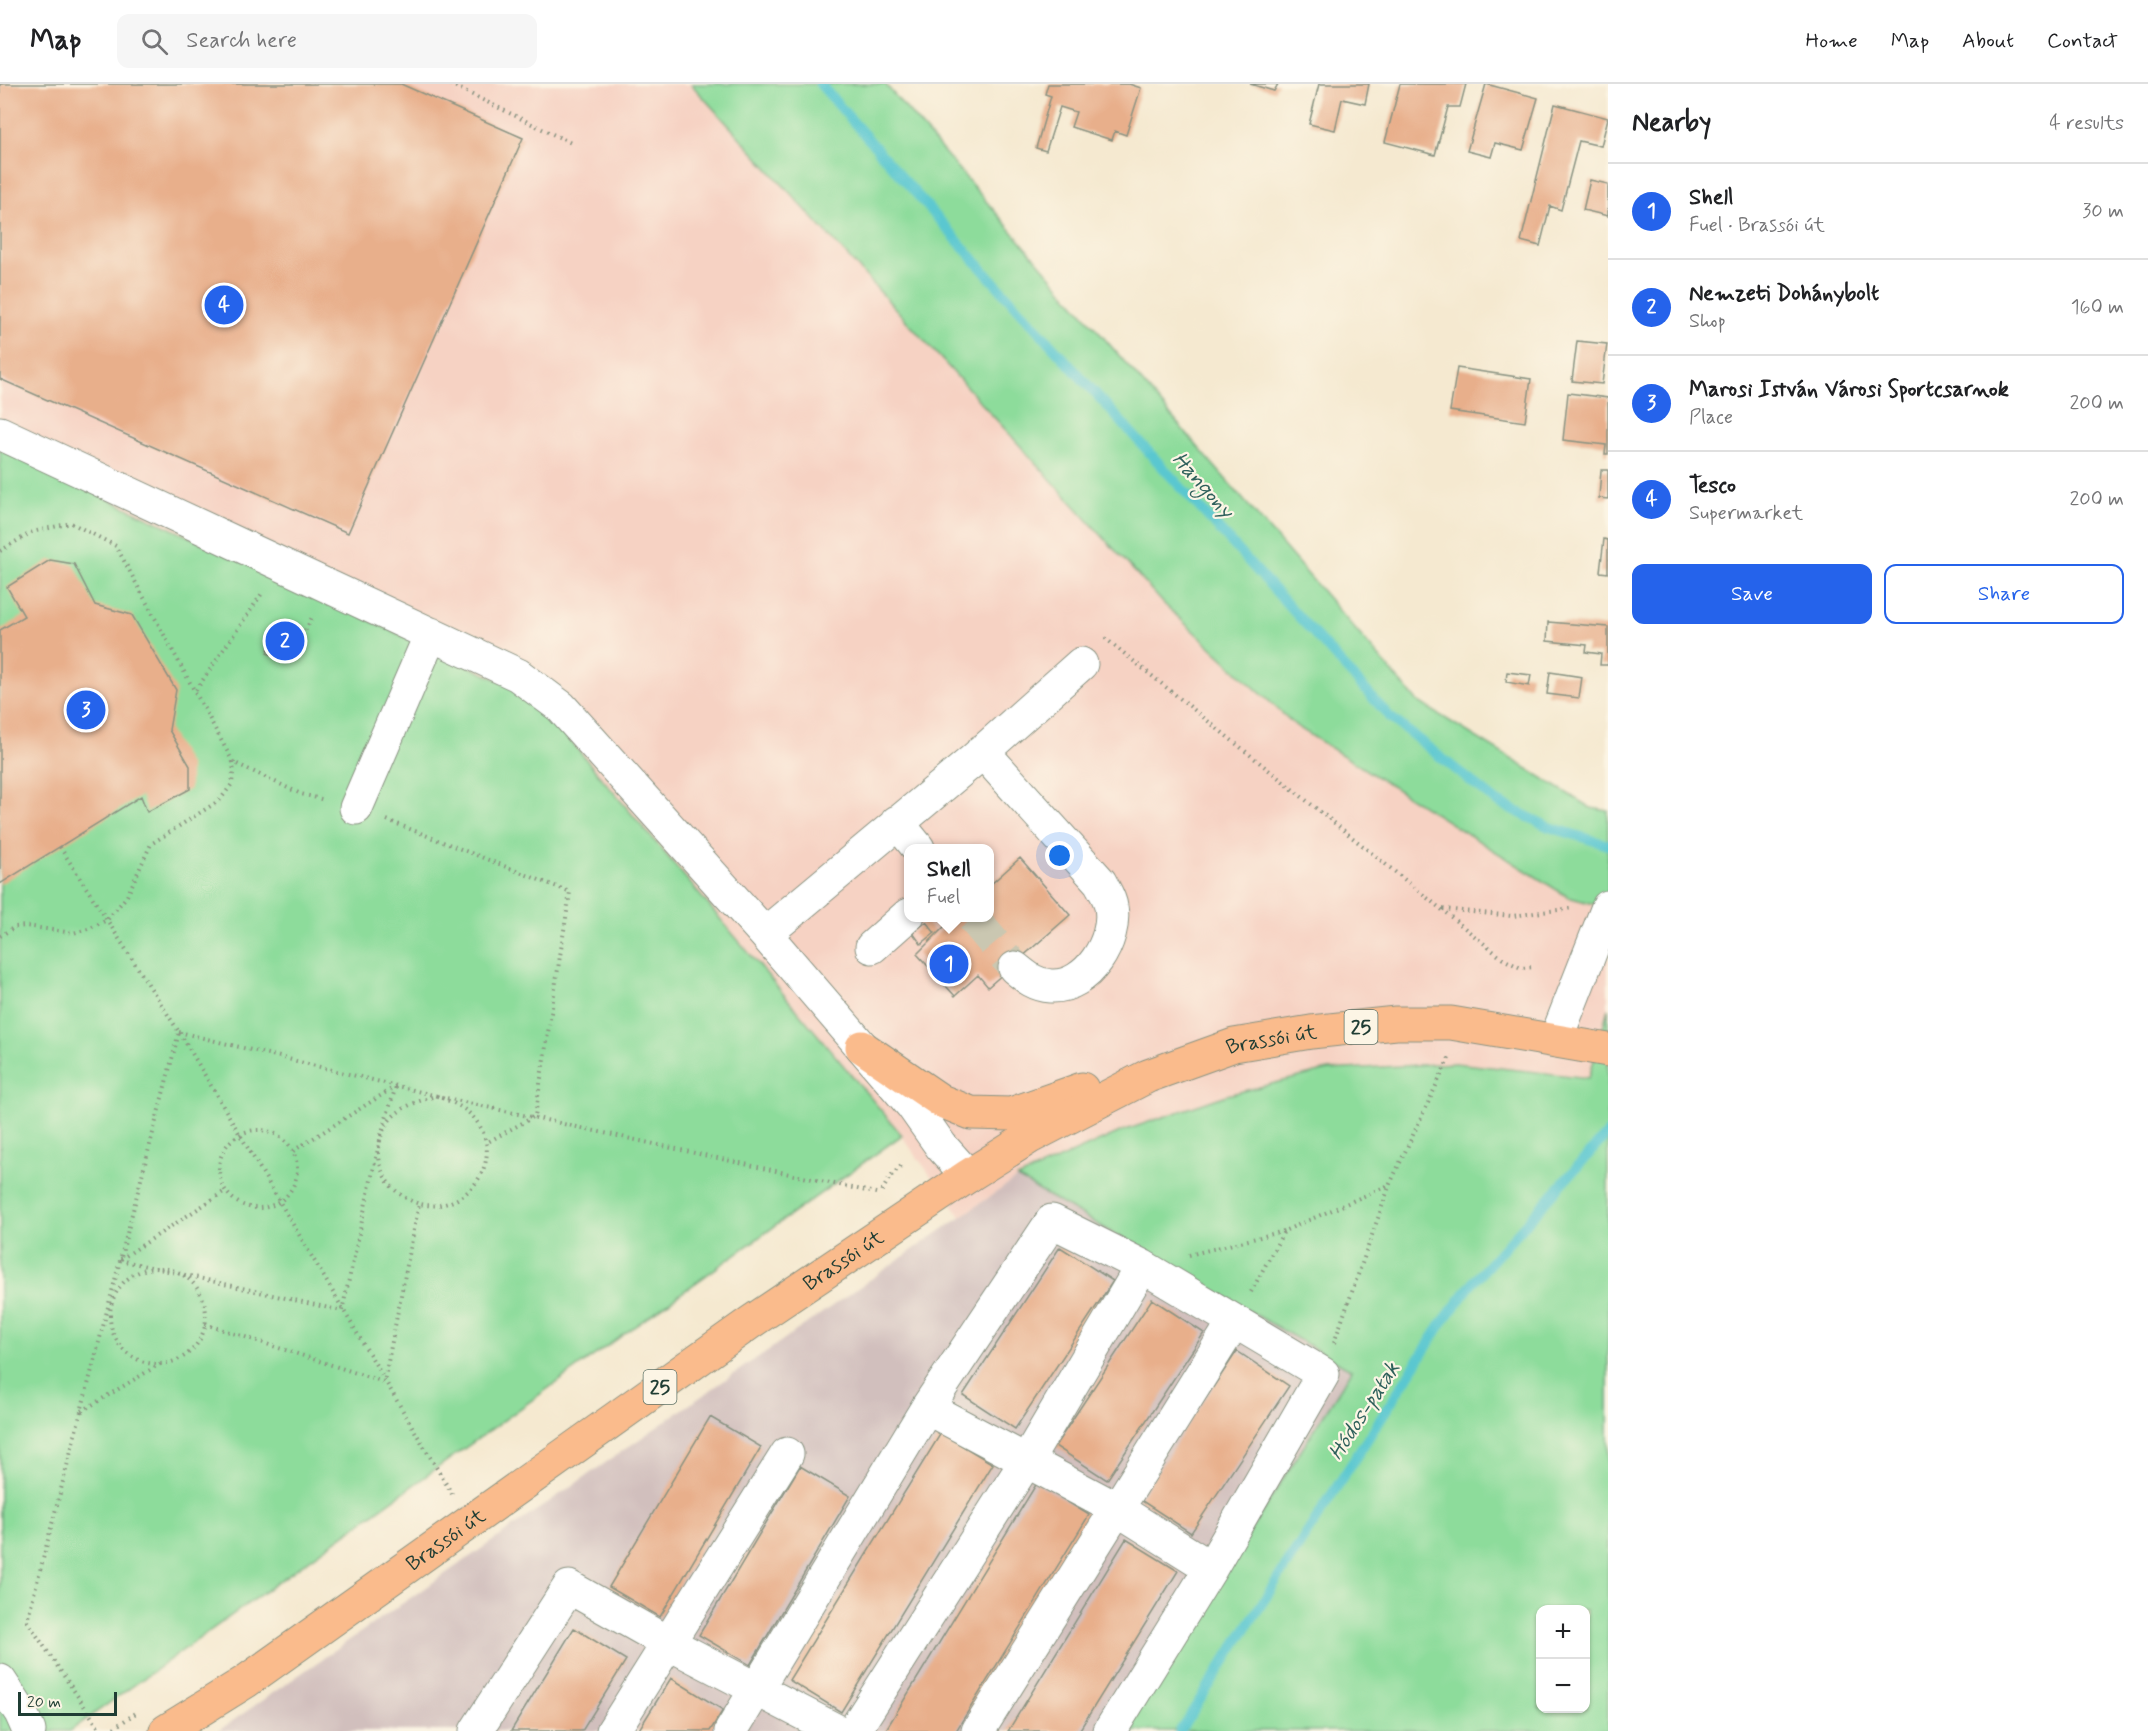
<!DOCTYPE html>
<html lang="en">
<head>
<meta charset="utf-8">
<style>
	body { margin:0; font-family:Mynerve,sans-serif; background:#f6f6f6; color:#202124 }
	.controls { position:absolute; right:18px; bottom:18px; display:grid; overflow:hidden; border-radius:12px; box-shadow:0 2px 4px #0004 }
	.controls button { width:54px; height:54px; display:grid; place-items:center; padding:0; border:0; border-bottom:2px solid #e0e0e0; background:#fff; color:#202124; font:30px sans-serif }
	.scale { position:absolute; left:18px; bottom:15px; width:99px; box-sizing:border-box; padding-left:6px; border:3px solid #1f3d34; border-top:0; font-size:16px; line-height:21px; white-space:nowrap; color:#1f3d34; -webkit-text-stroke:4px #fcf5e5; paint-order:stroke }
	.you { position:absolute; left:1060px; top:772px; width:21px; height:21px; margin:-15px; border:4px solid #fff; border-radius:50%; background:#1a73e8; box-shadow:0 0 0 9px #1a73e833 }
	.badge { display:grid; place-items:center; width:39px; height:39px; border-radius:50%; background:#2563eb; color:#fff; font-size:20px; font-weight:700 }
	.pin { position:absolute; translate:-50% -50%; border:3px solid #fff; box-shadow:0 2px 6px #0006 }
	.popup { position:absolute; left:904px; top:760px; width:90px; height:78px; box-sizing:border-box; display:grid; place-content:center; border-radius:12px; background:#fff; filter:drop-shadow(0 2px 4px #0005); font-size:20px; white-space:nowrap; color:#757577 }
	.popup b { font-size:22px; color:#202124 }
	.popup::after { content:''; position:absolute; left:50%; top:100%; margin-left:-12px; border:12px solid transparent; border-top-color:#fff }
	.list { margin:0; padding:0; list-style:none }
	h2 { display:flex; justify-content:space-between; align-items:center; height:78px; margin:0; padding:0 24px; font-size:26px }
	h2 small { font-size:20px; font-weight:400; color:#757577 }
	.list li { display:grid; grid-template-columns:39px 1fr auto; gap:18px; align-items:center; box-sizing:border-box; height:96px; padding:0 24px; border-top:2px solid #e0e0e0 }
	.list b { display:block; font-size:22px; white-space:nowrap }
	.list p { margin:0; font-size:20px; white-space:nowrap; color:#757577 }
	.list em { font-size:20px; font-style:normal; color:#757577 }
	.actions { display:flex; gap:12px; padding:18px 24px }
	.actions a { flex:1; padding:14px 0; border:2px solid #2563eb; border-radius:12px; text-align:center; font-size:21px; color:#2563eb }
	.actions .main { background:#2563eb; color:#fff }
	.icon { flex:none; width:33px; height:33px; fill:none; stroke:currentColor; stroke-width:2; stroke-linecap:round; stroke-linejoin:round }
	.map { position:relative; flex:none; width:1608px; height:1647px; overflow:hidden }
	header { display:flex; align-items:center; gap:36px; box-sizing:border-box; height:84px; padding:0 30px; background:#fff; border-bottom:2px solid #e0e0e0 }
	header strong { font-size:28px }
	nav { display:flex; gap:33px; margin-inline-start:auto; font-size:21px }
	.search { width:420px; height:54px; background:#f6f6f6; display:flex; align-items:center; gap:15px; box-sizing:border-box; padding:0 21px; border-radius:12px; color:#757577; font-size:22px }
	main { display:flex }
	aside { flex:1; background:#fff }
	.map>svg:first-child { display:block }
	.built { fill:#f6d2c3; fill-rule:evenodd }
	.industrial { fill:#d1bfbd }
	.green { fill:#8ddc9b; stroke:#568c68; stroke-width:1.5; fill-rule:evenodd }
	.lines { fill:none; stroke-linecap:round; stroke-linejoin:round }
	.stream { stroke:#5ac7d0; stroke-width:10 }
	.building { fill:#e8af8b }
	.minor-tunnel { stroke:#cac7b1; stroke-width:33; stroke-dasharray:33 16; stroke-linecap:butt }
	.minor-casing { stroke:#8a9382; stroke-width:35 }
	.major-casing { stroke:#8a9382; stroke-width:35 }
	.path { stroke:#8a9382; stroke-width:4; stroke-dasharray:1.5 4.5; stroke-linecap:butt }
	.minor { stroke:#fff; stroke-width:33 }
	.major { stroke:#fabb8c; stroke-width:33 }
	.labels { text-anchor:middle; stroke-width:4.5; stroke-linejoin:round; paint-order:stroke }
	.shield { fill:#fcf5e5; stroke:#617469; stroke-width:1.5 }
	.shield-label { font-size:20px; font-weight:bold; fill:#1f3d34 }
	.street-label { font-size:21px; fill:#1f3d34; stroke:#fcf5e5 }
	.water-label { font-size:22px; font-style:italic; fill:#2e605b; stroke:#fcf5e5 }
</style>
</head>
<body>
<header>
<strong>Map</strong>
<div class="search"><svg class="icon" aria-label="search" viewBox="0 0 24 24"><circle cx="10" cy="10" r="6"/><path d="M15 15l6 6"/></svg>Search here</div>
<nav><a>Home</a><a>Map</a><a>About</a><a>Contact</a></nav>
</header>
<main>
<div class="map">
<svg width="1608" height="1647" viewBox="0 0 1608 1647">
	<rect width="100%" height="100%" fill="#fcf5e5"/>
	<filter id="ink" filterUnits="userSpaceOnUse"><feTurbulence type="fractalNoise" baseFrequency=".0167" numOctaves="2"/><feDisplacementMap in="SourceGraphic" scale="12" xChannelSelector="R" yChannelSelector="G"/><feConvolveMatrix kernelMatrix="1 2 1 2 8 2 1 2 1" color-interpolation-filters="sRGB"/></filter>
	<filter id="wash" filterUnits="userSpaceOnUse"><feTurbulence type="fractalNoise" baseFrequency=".008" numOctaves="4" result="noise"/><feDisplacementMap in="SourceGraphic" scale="24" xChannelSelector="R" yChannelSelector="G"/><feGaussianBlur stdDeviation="1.35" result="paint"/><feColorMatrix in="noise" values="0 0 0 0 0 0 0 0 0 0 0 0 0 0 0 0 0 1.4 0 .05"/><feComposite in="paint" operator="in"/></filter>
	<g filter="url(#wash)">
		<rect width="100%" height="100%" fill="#f5e9d0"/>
		<path class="built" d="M0 0H691L1164 520 1296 642 1568 813 1608 824V925L1589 994 1455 979 1227 1011 1120 1048 1017 1094 961 1133 901 1051 0 365ZM908 764H990V834H908Z"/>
		<path class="industrial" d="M1017 1094 1352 1286 1124 1647H218Z"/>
		<path class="green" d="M691 0H885L1417 617 1591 724 1608 727V824L1568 813 1296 642 1164 520Z
			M0 365 509 601 552 635 902 1051 70 1647H0Z
			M1608 925V1647H1124L1352 1286 1017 1094 1120 1048 1227 1011 1328 986 1455 979 1589 994ZM1540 1526H1586V1624H1540Z"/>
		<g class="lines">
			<path class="stream" d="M820 0 984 187 1390 633 1497 718 1549 743 1608 761
				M1180 1647 1442 1239 1474 1197 1608 1049"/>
		</g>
		<g id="blocks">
			<path class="building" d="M0 0H401L523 54 348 449 0 295Z
				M1048 0H1129L1141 4 1126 51 1115 47 1112 56 1071 43 1076 28 1060 23 1046 67 1036 64 1051 12 1045 10Z
				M1250 0H1278L1274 7Z
				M1319 0H1369L1365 20 1342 15 1335 46 1309 40Z
				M1400 0H1466L1460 23H1448L1435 71 1385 58Z
				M1486 0 1538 14 1523 66 1495 59 1491 73 1467 67Z
				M1555 20 1608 34 1601 62 1579 57 1561 126 1550 122 1540 162 1521 157Z
				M1590 96 1608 100V132L1583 126Z
				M1577 257 1607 260 1602 300 1572 297Z
				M1457 284 1531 295 1525 338 1450 327Z
				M1568 309 1608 314V370H1605L1606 361 1563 356Z
				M1601 386H1608V415L1599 414Z
				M1604 455 1608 456V489L1600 488Z
				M50 476 74 480 95 521 132 531 176 606 169 646 190 682V705L147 728 141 712 0 800V546L24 532 7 503Z
				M278 538 302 546 291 578 267 569Z
				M1548 538 1608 543V581H1600L1601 570 1586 568 1587 561 1547 557Z
				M1507 588 1531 591 1529 602 1506 598Z
				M1550 588 1582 593 1579 614 1547 610Z
				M1020 774 1070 831 988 903 978 891 955 912 917 870 953 834H990V801Z
				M926 838 935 849 921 860 913 849Z
				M1060 1163 1113 1197 1015 1345 963 1311Z
				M1152 1215 1204 1249 1107 1396 1055 1362Z
				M1237 1267 1289 1302 1191 1449 1139 1415Z
				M710 1333 761 1363 660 1533 609 1503Z
				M941 1349 993 1380 841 1628 789 1596Z
				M800 1382 850 1412 750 1581 699 1551Z
				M1037 1399 1089 1431 956 1647H885Z
				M1126 1455 1178 1487 1079 1647H1008Z
				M574 1544 626 1576 582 1647H511Z
				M671 1594 723 1626 710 1647H638Z"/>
		</g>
	</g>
	<g filter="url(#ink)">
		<use href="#blocks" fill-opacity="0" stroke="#8a9382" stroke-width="1.5"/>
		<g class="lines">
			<path class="minor-tunnel" d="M973 834 1015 884"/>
			<g class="minor-casing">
				<path id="minor" d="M0 349 518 591 561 623 765 850 912 1021 941 1062 968 1092
					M982 667 1100 798C1104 806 1110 814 1111 823 1117 856 1088 904 1051 902 1035 901 1026 893 1015 884
					M356 724 431 550
					M897 738 918 764
					M765 850 971 678 1081 580
					M872 863 908 831
					M1556 955 1608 823
					M927 1324 1117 1425 1211 1484
					M0 1597 21 1629 29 1647
					M476 1647 569 1503 670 1560 837 1647
					M613 1647 787 1370
					M731 1647 927 1324 1052 1137 1142 1182 1323 1290 1211 1484 1110 1647
					M854 1647 1027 1376 1142 1182
					M978 1647 1234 1238"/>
			</g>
			<g class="major-casing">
				<g id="major">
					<path d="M862 963 941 1017 971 1029 1011 1030 1082 1005"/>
					<path id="s1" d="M166 1647 245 1598 751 1238 968 1092 1030 1053 1148 992 1234 961 1311 948 1396 939H1451L1608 966"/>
				</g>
			</g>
			<path class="path" d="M450 0 571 59
				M0 467 32 448 71 439 116 462 233 678 301 710 325 716
				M1105 554 1503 875 1521 884 1535 883
				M295 568 313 531
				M196 606 263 508
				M387 736 570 808 535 1032 486 1059
				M60 763 179 948 27 1537 101 1647
				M1443 825 1512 832 1573 824
				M0 852 15 843 26 842 73 849 88 845 107 836 127 812 151 760 220 716 232 700 234 678
				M179 948 437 1012 880 1110
				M180 949 452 1410
				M437 1012C447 1016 460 1021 469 1029 521 1077 448 1157 393 1104 380 1091 376 1070 381 1053 388 1027 413 1018 437 1012Z
				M219 1085a39 39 0 1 1 78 0a39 39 0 1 1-78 0Z
				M293 1067 396 1002
				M882 1107 890 1093 904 1079
				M1189 1171 1284 1147
				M121 1175 225 1107
				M120 1176 342 1227 381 1051 396 1002
				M110 1232a48 48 0 1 1 96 0a48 48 0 1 1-96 0Z
				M1251 1208 1284 1147 1389 1101
				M205 1240 384 1298 419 1120
				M1334 1259 1390 1100 1450 972
				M82 1327 160 1280
				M109 1647 136 1629"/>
			<use href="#minor" class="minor"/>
			<use href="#major" class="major"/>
		</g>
	</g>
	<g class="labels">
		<g class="shield">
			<rect x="1344.5" y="926" width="33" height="34" rx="4.5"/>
			<rect x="643.5" y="1286" width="33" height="34" rx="4.5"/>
		</g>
		<g class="shield-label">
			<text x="1361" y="950">25</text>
			<text x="660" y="1310">25</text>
		</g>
		<g class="street-label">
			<text dy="7" stroke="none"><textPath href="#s1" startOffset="1311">Brassói út</textPath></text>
			<text dy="7" stroke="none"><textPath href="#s1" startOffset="825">Brassói út</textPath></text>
			<text dy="7" stroke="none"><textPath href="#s1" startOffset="339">Brassói út</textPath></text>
		</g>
		<g class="water-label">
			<text transform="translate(1204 400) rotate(48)" y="8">Hangony</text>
			<text transform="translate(1363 1326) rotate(-57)" y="8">Hódos-patak</text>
		</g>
	</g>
</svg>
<div class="controls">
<button>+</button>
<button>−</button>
</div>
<div class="scale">20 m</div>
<div class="you"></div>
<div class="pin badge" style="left:949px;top:880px">1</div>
<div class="popup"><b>Shell</b>Fuel</div>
<div class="pin badge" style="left:285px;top:557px">2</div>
<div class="pin badge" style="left:86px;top:626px">3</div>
<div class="pin badge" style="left:224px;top:221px">4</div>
</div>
<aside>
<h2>Nearby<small>4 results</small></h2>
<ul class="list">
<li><span class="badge">1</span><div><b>Shell</b><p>Fuel · Brassói út</p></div><em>30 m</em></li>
<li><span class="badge">2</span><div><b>Nemzeti Dohánybolt</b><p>Shop</p></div><em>160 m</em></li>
<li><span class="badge">3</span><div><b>Marosi István Városi Sportcsarnok</b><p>Place</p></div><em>200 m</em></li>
<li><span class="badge">4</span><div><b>Tesco</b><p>Supermarket</p></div><em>200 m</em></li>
</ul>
<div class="actions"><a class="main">Save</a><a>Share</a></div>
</aside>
</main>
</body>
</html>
